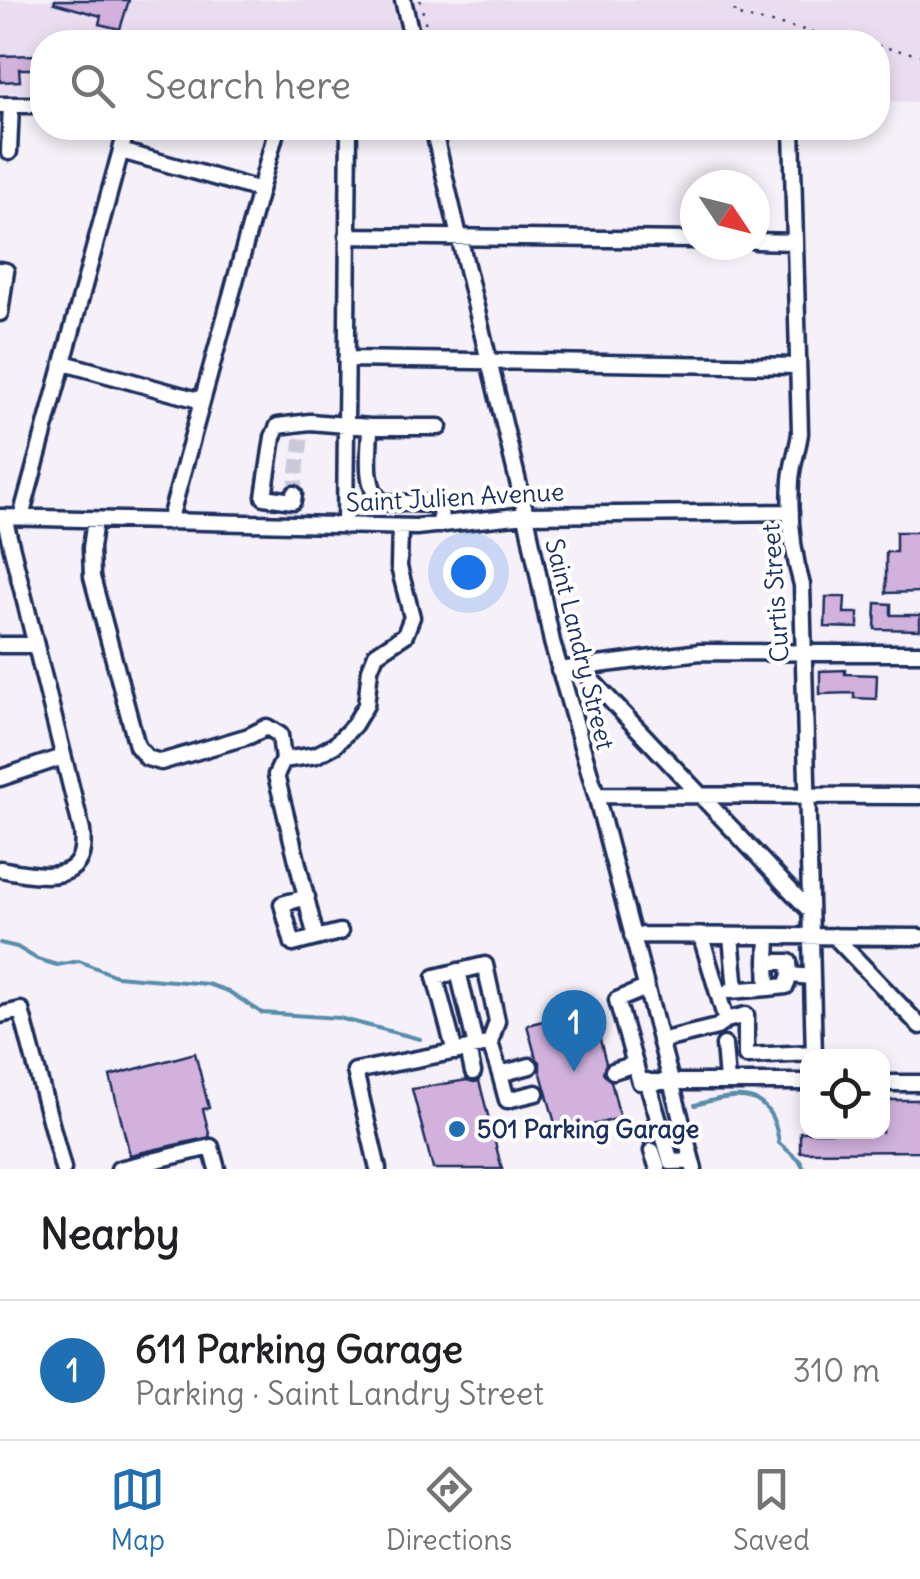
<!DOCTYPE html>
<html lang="en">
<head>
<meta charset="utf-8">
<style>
	body { margin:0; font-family:Delius,sans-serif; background:#f6f6f6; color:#202124 }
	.controls { position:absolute; right:30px; bottom:30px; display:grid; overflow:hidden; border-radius:20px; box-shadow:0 5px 15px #0003 }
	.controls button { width:90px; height:90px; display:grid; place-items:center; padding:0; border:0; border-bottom:2px solid #e0e0e0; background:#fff; color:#202124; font:50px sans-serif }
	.compass { position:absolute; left:680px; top:170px; width:90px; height:90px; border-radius:50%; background:#fff; box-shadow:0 5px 15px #0003; rotate:125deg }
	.you { position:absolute; left:468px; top:572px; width:35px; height:35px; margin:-25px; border:8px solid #fff; border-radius:50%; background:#1a73e8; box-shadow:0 0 0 15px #1a73e833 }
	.badge { display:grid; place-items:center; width:65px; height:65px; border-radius:50%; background:#1f6fb2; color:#fff; font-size:32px; font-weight:700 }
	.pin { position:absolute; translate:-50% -82px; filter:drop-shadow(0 2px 5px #0008) }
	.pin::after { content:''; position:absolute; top:52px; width:35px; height:30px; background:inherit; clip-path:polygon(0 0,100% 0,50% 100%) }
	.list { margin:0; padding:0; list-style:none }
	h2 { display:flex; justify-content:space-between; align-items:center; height:130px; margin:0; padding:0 40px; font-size:42px }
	h2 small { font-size:32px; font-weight:400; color:#757577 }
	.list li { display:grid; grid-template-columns:65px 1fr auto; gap:30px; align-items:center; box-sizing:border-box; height:140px; padding:0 40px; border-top:2px solid #e0e0e0 }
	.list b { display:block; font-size:38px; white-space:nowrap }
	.list p { margin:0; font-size:32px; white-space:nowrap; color:#757577 }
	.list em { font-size:32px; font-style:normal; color:#757577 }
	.icon { flex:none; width:55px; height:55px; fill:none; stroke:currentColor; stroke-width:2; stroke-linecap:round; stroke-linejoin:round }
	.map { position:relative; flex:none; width:920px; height:1169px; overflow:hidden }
	.search { position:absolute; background:#fff; box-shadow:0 5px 15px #0003; left:30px; right:30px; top:30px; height:110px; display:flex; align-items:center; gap:25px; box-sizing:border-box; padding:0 35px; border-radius:40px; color:#757577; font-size:38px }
	.sheet { height:270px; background:#fff }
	nav { display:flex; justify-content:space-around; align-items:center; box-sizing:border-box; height:140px; border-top:2px solid #e0e0e0; background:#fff; font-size:28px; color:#757577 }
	nav a { display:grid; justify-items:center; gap:5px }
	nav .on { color:#1f6fb2 }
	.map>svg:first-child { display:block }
	.built { fill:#ebddf0 }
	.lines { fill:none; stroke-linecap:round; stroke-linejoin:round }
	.stream { stroke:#568daa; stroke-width:4 }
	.building { fill:#d2b2dd; stroke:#1b2f5e; stroke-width:2.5 }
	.minor-tunnel { stroke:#cac9d9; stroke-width:14; stroke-dasharray:14 7; stroke-linecap:butt }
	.minor-casing { stroke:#1b2f5e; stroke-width:21 }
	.path { stroke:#1b2f5e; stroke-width:2.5; stroke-dasharray:2.5 8; stroke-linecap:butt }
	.minor { stroke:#fff; stroke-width:14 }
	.poi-dot { fill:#1f6fb2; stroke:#fff; stroke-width:4 }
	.labels { text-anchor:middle; stroke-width:8; stroke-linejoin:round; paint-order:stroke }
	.street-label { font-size:25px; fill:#1b2f5e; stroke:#fff }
	.poi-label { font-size:25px; font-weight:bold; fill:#1b2f5e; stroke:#fff; text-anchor:start }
</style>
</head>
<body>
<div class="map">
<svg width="920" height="1169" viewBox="0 0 920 1169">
	<rect width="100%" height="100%" fill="#f6f0f8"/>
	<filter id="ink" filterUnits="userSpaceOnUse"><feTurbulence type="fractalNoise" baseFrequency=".01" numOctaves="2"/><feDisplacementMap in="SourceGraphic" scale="20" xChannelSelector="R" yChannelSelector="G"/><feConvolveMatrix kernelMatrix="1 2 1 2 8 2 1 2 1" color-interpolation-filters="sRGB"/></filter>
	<g filter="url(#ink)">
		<path class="built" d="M0 0H920V102L878 101V42H42V93H0Z"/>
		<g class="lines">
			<path class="stream" d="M0 943 17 947 37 959 57 965 79 961 116 976 207 984 228 991 262 1013 339 1018 420 1039
				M695 1105C739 1092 772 1088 779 1143L800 1161 804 1169"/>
		</g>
		<path class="building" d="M55 0H129L120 29 99 24 101 16 54 3Z
			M37 55V69H19L20 81 0 82V56Z
			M896 532H919V592L886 593V552H896Z
			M826 597H845L844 613H858V628L825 627Z
			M876 603 891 604V615H920V630L875 629Z
			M845 670V674L877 675 876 699 854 698V693L820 694V671Z
			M592 1009 606 1063 603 1073 611 1081 620 1118 558 1134 540 1070V1062L536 1058 527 1025Z
			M195 1053 209 1108 203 1109 210 1137 130 1155 110 1076Z
			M467 1080 474 1082 479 1081 502 1169H433L412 1089Z
			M882 1100H920V1151L800 1152V1132H882Z"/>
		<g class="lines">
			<path class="minor-tunnel" d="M294 494 302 435"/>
			<g class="minor-casing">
				<path id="minor" d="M403 0 413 42
					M0 105H11L9 152
					M11 105H37
					M433 128 526 515 552 642 596 795 694 1169
					M792 128 800 433C798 449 792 464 791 480 789 515 792 552 802 585L814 1056
					M121 151 260 190
					M347 236 695 240
					M755 241 795 242
					M0 270 6 271 0 313
					M346 359 798 366
					M64 363 202 401
					M370 427C370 449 363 487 382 502L435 504 440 507 441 525
					M294 494 293 501 264 497 273 437 278 426 310 422 370 427H439
					M0 517 416 527 526 515 791 512
					M21 517 127 128
					M95 520 91 548 92 577 137 746 147 758 161 762 249 736 267 727 280 735 283 760 276 775 316 938 293 944 282 904 307 897
					M169 522 277 128
					M345 526 349 128
					M0 645H36
					M579 667 810 911
					M559 670 700 652 920 653
					M283 760 316 755 335 745 354 725 366 705 370 669 376 654 405 635 412 617 399 567 400 527
					M0 778 63 757
					M596 795 920 796
					M0 869C37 875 89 889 82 831L4 517
					M632 935 920 937
					M731 936 736 990
					M768 936 767 962H789L790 975 812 977
					M834 936 920 1026
					M316 938 340 932
					M767 962 768 988 786 986 790 975
					M458 971 476 1047
					M646 988 617 1000 640 1082H808
					M729 991 768 988
					M0 1015 21 1010 63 1169
					M726 1020 746 1015V1056L814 1053
					M660 1041 717 1027 726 1020 701 936
					M490 1043 500 1074 530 1066
					M724 1045 727 1081
					M455 1052 435 977 485 965 497 1021 490 1043 468 1049
					M613 1071 635 1064
					M500 1074 507 1100 536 1093
					M647 1081 671 1162 692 1161
					M882 1083H920
					M648 1135 650 1128 660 1124
					M652 1151 658 1169
					M119 1169 211 1147 217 1169
					M378 1169 355 1071 468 1049 473 1072"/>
			</g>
			<path class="path" d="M420 0 430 42
				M737 0 734 15 861 42
				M878 46 920 55"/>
			<use href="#minor" class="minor"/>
		</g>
	</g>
	<circle class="poi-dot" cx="457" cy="1129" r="10"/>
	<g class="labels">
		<g class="street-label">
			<text transform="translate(455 497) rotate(-3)" y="9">Saint Julien Avenue</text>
			<text transform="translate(775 593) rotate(-94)" y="9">Curtis Street</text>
			<text transform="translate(580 644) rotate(76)" y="9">Saint Landry Street</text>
		</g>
		<g class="poi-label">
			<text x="477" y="1138">501 Parking Garage</text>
		</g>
	</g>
</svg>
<div class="controls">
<button><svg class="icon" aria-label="locate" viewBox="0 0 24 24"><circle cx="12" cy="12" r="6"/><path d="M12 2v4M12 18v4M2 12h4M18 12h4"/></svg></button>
</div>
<svg class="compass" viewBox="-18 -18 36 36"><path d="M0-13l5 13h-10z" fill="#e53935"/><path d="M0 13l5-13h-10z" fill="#757577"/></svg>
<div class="you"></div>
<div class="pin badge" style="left:574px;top:1072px">1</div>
<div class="search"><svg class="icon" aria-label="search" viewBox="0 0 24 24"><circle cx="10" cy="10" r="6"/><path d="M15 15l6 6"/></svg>Search here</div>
</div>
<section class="sheet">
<h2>Nearby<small></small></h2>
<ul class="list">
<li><span class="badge">1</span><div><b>611 Parking Garage</b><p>Parking · Saint Landry Street</p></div><em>310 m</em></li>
</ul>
</section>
<nav>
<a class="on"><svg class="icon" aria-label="map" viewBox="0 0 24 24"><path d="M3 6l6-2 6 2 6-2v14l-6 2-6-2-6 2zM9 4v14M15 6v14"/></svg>Map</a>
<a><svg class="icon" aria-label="directions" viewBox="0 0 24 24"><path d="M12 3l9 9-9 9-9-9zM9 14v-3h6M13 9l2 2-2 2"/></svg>Directions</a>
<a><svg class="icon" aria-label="saved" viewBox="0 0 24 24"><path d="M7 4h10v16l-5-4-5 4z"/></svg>Saved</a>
</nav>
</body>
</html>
